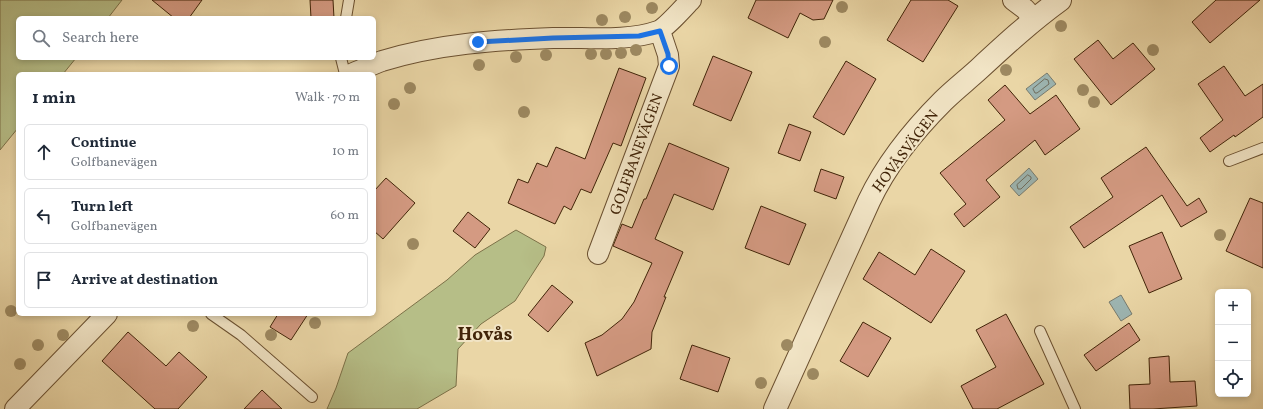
<!DOCTYPE html>
<html lang="en">
<head>
<meta charset="utf-8">
<style>
	body { margin:0; font-family:Vollkorn,serif; background:#f2f2f3; color:#1f2937 }
	.controls { position:absolute; right:12px; bottom:12px; display:grid; overflow:hidden; border-radius:6px; box-shadow:0 2px 6px #0003 }
	.controls button { width:36px; height:36px; display:grid; place-items:center; padding:0; border:0; border-bottom:1px solid #e0e1e3; background:#fff; color:#1f2937; font:20px sans-serif }
	.stop { position:absolute; width:12px; height:12px; margin:-9px; border:3px solid #1a73e8; border-radius:50%; background:#fff }
	.stop.end { background:#1a73e8; border-color:#fff; box-shadow:0 1px 4px #0008 }
	.list { margin:0; padding:0; list-style:none }
	h2 { display:flex; justify-content:space-between; align-items:center; height:52px; margin:0; padding:0 16px; font-size:17px }
	h2 small { font-size:13px; font-weight:400; color:#747a83 }
	.list li { display:grid; grid-template-columns:26px 1fr auto; gap:12px; align-items:center; box-sizing:border-box; height:56px; margin:0 8px 8px; padding:0 8px; border:1px solid #e0e1e3; border-radius:6px }
	.list b { display:block; font-size:15px; white-space:nowrap }
	.list p { margin:0; font-size:13px; white-space:nowrap; color:#747a83 }
	.list em { font-size:13px; font-style:normal; color:#747a83 }
	.icon { flex:none; width:22px; height:22px; fill:none; stroke:currentColor; stroke-width:2; stroke-linecap:round; stroke-linejoin:round }
	.map { position:relative; flex:none; width:1263px; height:409px; overflow:hidden }
	.search { position:absolute; background:#fff; box-shadow:0 2px 6px #0003; left:16px; top:16px; width:360px; height:44px; display:flex; align-items:center; gap:10px; box-sizing:border-box; padding:0 14px; border-radius:6px; color:#747a83; font-size:15px }
	.panel { position:absolute; background:#fff; box-shadow:0 2px 6px #0003; left:16px; top:72px; width:360px; height:244px; border-radius:6px }
	.map>svg:first-child { display:block }
	.green { fill:#b6be87; stroke:#7c7148 }
	.water { fill:#9db6b3; stroke:#787c6f }
	.lines { fill:none; stroke-linecap:round; stroke-linejoin:round }
	.shore { stroke:#6f6d5e; stroke-width:1 }
	.building { fill:#d49a82; stroke:#412408 }
	.service-casing { stroke:#6b5030; stroke-width:12 }
	.minor-casing { stroke:#6b5030; stroke-width:22 }
	.tertiary-casing { stroke:#6b5030; stroke-width:24 }
	.service { stroke:#f1e4c5; stroke-width:10 }
	.minor { stroke:#f1e4c5; stroke-width:20 }
	.tertiary { stroke:#f1e4c5; stroke-width:22 }
	.tree { fill:#9d8961 }
	.route { stroke:#1a73e8; stroke-width:5 }
	.labels { text-anchor:middle; stroke-width:4; stroke-linejoin:round; paint-order:stroke }
	.street-label { font-size:15px; fill:#412408; stroke:#f1e4c5 }
	.district-label { font-size:19px; font-weight:bold; fill:#412408; stroke:#f1e4c5 }
</style>
</head>
<body>
<div class="map">
<svg width="1263" height="409" viewBox="0 0 1263 409">
	<rect width="100%" height="100%" fill="#ead6a6"/>
	<filter id="stains"><feTurbulence type="fractalNoise" baseFrequency=".005" numOctaves="4"/><feColorMatrix values="0 0 0 0 .2 0 0 0 0 .09 0 0 0 0 .02 0 0 0 .5 -.17"/></filter>
	<radialGradient id="worn" r=".72"><stop offset=".6" stop-color="#630" stop-opacity="0"/><stop offset="1" stop-color="#630" stop-opacity=".3"/></radialGradient>
	<path class="green" d="M0 0H122L108 18H18V58H76L63 74H18V128L0 150Z
		M516 230 546 247 544 256 515 301 481 324 458 349 456 386 417 409H327L336 388 348 353 447 280 475 255Z"/>
	<path class="water" d="M1047 73 1056 84 1035 100 1026 89Z
		M1029 168 1038 179 1019 196 1010 186Z
		M1121 295 1132 314 1121 321 1109 302Z"/>
	<g class="lines">
		<path class="shore" d="M1045 79 1048 80 1049 84 1037 93H1035L1033 89Z
			M1028 175 1031 177V179L1021 189H1018L1017 185Z"/>
	</g>
	<path class="building" d="M152 0H202L189 18H174Z
		M310 0H333L334 18H311Z
		M756 0H833L824 19 813 20 800 13 788 38 748 18Z
		M911 0H948L958 6 923 62 887 40Z
		M1216 0H1260L1210 43 1192 22Z
		M1098 40 1113 59 1133 43 1155 69 1111 105 1074 59Z
		M713 56 752 72 731 121 693 105Z
		M846 61 876 79 844 135 813 117Z
		M1224 66 1245 96 1263 84V117L1235 137 1234 135 1210 152 1200 138 1223 120 1198 84Z
		M619 68 646 78 621 146 613 143 591 193 581 189 571 210 564 206 555 224 508 203 518 179 528 183 537 163 547 167 556 147 585 159Z
		M1005 85 1030 114 1056 95 1080 129 1045 155 1035 140 986 180 1000 197 964 227 954 214 966 204 940 173 1005 120 988 100Z
		M789 124 811 132 800 161 778 153Z
		M669 143 729 168 713 210 674 194 655 239 683 252 664 297H666L652 332 651 349 597 376 585 343 602 335 622 319 634 302 652 263 613 246 622 224 632 228 644 199H646Z
		M1146 147 1187 206 1199 198 1207 212 1181 227 1162 195 1084 248 1070 227 1113 197 1101 178Z
		M821 169 844 177 836 199 814 191Z
		M386 178 415 203 383 239 374 231V191Z
		M1250 198 1263 203V268L1226 251Z
		M761 206 806 224 789 265 745 248Z
		M468 212 490 229 475 248 453 231Z
		M1162 232 1182 279 1149 293 1129 246Z
		M931 249 965 271 931 323 863 279 879 252 915 275Z
		M552 285 573 302 548 332 528 315Z
		M278 314H308L291 340 270 327Z
		M1006 314 1044 384 997 409H973L961 386 996 367 976 330Z
		M863 322 891 338 868 377 840 361Z
		M1129 323 1140 340 1096 371 1084 355Z
		M128 332 166 366 179 352 207 377 178 409H155L102 361Z
		M692 345 730 358 718 392 680 379Z
		M1169 356 1170 382 1195 381 1197 406 1153 409H1130L1129 385 1150 384 1149 358Z
		M262 390 282 409H244Z"/>
	<g class="lines">
		<g class="service-casing">
			<path id="service" d="M346 18 349 0
				M341 58 345 74
				M1229 161 1263 148
				M211 314 241 335 312 397
				M1040 331 1075 409"/>
		</g>
		<g class="minor-casing">
			<path id="minor" d="M1013 0 1025 9 1034 19
				M351 74C361 70 371 65 382 61 437 44 495 40 553 38 586 37 627 42 658 31 666 28 684 7 691 0
				M598 254 669 66 668 55 660 31
				M15 409 107 314"/>
		</g>
		<g class="tertiary-casing">
			<path id="tertiary" d="M775 409 869 201C886 165 915 129 943 101 954 90 967 80 979 69 1005 45 1031 21 1060 0"/>
		</g>
		<use href="#service" class="service"/>
		<use href="#minor" class="minor"/>
		<use href="#tertiary" class="tertiary"/>
	</g>
	<g class="tree">
		<circle cx="842" cy="7" r="6"/>
		<circle cx="652" cy="8" r="6"/>
		<circle cx="625" cy="17" r="6"/>
		<circle cx="602" cy="20" r="6"/>
		<circle cx="1061" cy="26" r="6"/>
		<circle cx="825" cy="42" r="6"/>
		<circle cx="636" cy="50" r="6"/>
		<circle cx="1153" cy="50" r="6"/>
		<circle cx="621" cy="53" r="6"/>
		<circle cx="591" cy="54" r="6"/>
		<circle cx="606" cy="54" r="6"/>
		<circle cx="546" cy="55" r="6"/>
		<circle cx="516" cy="57" r="6"/>
		<circle cx="479" cy="65" r="6"/>
		<circle cx="1006" cy="70" r="6"/>
		<circle cx="410" cy="88" r="6"/>
		<circle cx="1083" cy="90" r="6"/>
		<circle cx="1094" cy="102" r="6"/>
		<circle cx="394" cy="104" r="6"/>
		<circle cx="524" cy="112" r="6"/>
		<circle cx="1220" cy="235" r="6"/>
		<circle cx="413" cy="244" r="6"/>
		<circle cx="11" cy="311" r="6"/>
		<circle cx="315" cy="323" r="6"/>
		<circle cx="193" cy="326" r="6"/>
		<circle cx="63" cy="335" r="6"/>
		<circle cx="271" cy="335" r="6"/>
		<circle cx="38" cy="345" r="6"/>
		<circle cx="787" cy="345" r="6"/>
		<circle cx="20" cy="364" r="6"/>
		<circle cx="813" cy="374" r="6"/>
		<circle cx="761" cy="383" r="6"/>
	</g>
	<g class="lines">
		<path class="route" d="M478 42 553 38 639 36 660 31 668 54 669 66"/>
	</g>
	<g class="labels">
		<g class="street-label">
			<text transform="translate(905 151) rotate(-53)" y="5">HOVÅSVÄGEN</text>
			<text transform="translate(636 154) rotate(-70)" y="5">GOLFBANEVÄGEN</text>
		</g>
		<g class="district-label">
			<text x="485" y="340">Hovås</text>
		</g>
	</g>
	<rect width="100%" height="100%" filter="url(#stains)"/>
	<rect width="100%" height="100%" fill="url(#worn)"/>
</svg>
<div class="controls">
<button>+</button>
<button>−</button>
<button><svg class="icon" aria-label="locate" viewBox="0 0 24 24"><circle cx="12" cy="12" r="6"/><path d="M12 2v4M12 18v4M2 12h4M18 12h4"/></svg></button>
</div>
<div class="stop" style="left:669px;top:66px"></div>
<div class="stop end" style="left:478px;top:42px"></div>
<div class="search"><svg class="icon" aria-label="search" viewBox="0 0 24 24"><circle cx="10" cy="10" r="6"/><path d="M15 15l6 6"/></svg>Search here</div>
<section class="panel">
<h2>1 min<small>Walk · 70 m</small></h2>
<ul class="list">
<li><svg class="icon" aria-label="ahead" viewBox="0 0 24 24"><path d="M12 20V5M6 11l6-6 6 6"/></svg><div><b>Continue</b><p>Golfbanevägen</p></div><em>10 m</em></li>
<li><svg class="icon" aria-label="left" viewBox="0 0 24 24"><path d="M17 20v-9H6M10 6l-5 5 5 5"/></svg><div><b>Turn left</b><p>Golfbanevägen</p></div><em>60 m</em></li>
<li><svg class="icon" aria-label="arrive" viewBox="0 0 24 24"><path d="M6 21V4h12l-3 4 3 4H6"/></svg><div><b>Arrive at destination</b></div></li>
</ul>
</section>
</div>
</body>
</html>
